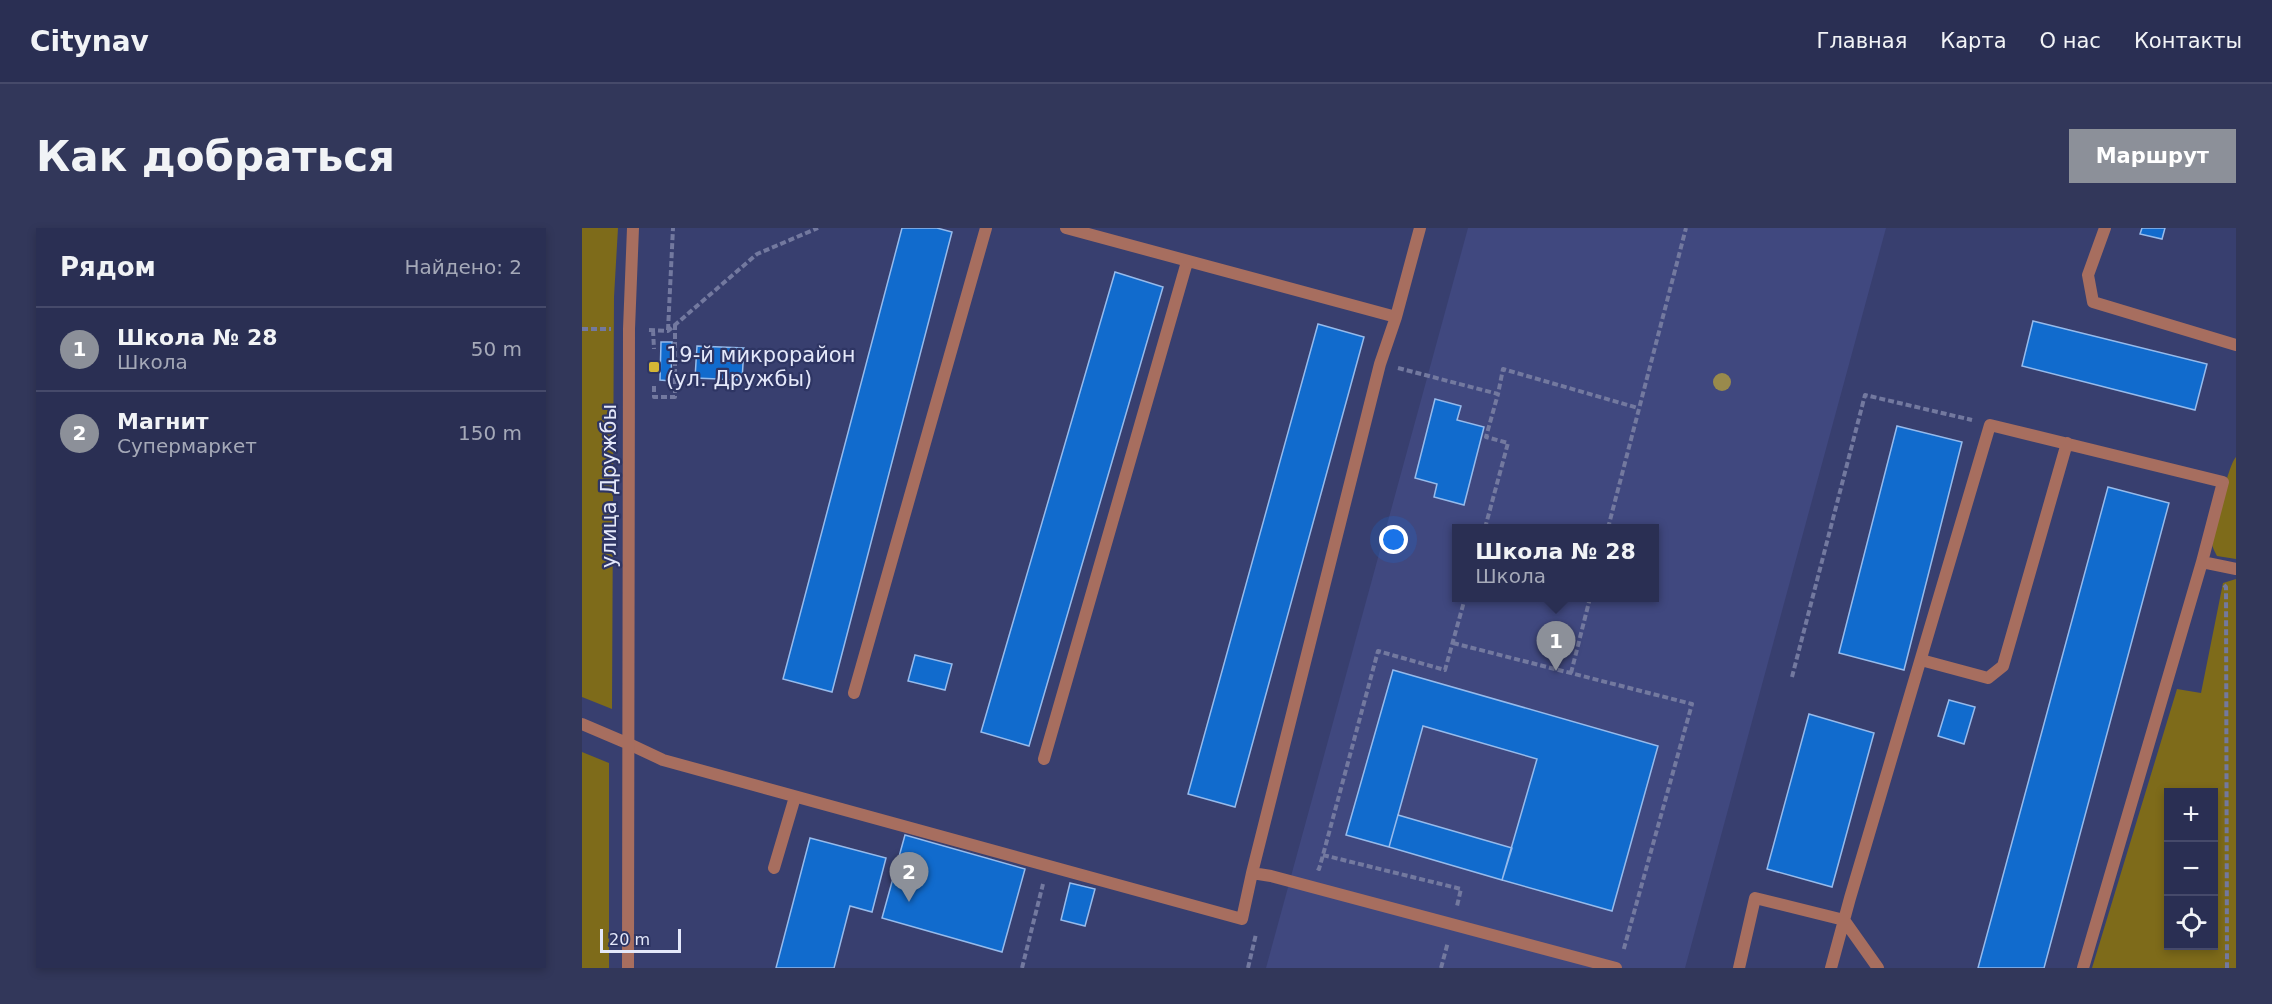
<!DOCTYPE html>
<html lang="ru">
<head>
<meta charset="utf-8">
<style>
	body { margin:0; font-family:"DejaVu Sans",sans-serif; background:#32375a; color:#f1f3f6 }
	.controls { position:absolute; right:18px; bottom:18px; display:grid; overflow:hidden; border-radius:0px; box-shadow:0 3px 9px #0003 }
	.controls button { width:54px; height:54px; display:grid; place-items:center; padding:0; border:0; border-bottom:2px solid #464a6a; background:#2a2f53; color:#f1f3f6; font:30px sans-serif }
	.scale { position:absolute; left:18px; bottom:15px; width:81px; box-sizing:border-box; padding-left:6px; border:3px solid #e4e8fa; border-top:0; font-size:16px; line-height:21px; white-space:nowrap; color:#e4e8fa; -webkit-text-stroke:4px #2e3563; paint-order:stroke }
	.you { position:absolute; left:812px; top:312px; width:21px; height:21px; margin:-15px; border:4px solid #fff; border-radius:50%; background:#1a73e8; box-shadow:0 0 0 9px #1a73e833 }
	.badge { display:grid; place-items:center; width:39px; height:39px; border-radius:50%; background:#8c9099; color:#fff; font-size:20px; font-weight:700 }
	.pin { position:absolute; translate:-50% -50px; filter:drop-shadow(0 2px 3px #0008) }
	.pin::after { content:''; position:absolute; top:32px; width:21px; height:18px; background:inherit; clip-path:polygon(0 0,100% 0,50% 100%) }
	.popup { position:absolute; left:870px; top:296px; width:207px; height:78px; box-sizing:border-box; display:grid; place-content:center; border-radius:0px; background:#2a2f53; filter:drop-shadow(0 2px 4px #0005); font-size:20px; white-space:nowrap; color:#a5a9b8 }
	.popup b { font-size:22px; color:#f1f3f6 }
	.popup::after { content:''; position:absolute; left:50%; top:100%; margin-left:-12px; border:12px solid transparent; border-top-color:#2a2f53 }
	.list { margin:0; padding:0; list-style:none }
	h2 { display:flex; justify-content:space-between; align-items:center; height:78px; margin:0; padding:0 24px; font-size:26px }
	h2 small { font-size:20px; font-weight:400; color:#a5a9b8 }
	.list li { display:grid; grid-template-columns:39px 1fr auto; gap:18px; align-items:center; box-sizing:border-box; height:84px; padding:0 24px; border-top:2px solid #464a6a }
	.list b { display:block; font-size:22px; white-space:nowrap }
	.list p { margin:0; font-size:20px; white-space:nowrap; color:#a5a9b8 }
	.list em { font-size:20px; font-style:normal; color:#a5a9b8 }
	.icon { flex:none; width:33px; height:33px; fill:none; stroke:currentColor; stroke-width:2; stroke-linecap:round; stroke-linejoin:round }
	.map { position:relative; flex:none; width:1654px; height:740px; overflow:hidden; border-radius:0px }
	header { display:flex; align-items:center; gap:36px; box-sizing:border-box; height:84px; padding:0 30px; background:#2a2f53; border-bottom:2px solid #464a6a }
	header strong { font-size:28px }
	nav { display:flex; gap:33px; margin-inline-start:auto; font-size:21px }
	.intro { display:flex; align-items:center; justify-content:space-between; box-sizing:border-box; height:144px; padding:0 36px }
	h1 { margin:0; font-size:42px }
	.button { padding:15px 27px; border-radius:0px; background:#8c9099; color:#fff; font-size:21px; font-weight:700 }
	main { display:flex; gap:36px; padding:0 36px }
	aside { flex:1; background:#2a2f53; border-radius:0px; box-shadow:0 3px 9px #0003 }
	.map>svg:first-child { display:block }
	.built { fill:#40487f; fill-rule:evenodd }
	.green { fill:#7e6b1a; fill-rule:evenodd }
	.building { fill:#116bcd; stroke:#96bbec; stroke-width:1.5 }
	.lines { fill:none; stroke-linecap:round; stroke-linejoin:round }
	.path { stroke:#73799f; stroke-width:4; stroke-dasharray:6 3; stroke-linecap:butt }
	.service { stroke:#a76e5f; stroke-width:12 }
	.minor { stroke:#a76e5f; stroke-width:12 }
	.tree { fill:#998a4c }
	.poi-dot { fill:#d4b635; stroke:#2e3563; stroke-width:2 }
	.labels { text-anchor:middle; stroke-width:4.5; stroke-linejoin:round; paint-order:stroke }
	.poi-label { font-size:21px; fill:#e4e8fa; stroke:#2e3563; text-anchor:start }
	.street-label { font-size:21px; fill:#e4e8fa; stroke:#2e3563 }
</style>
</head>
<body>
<header>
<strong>Citynav</strong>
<nav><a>Главная</a><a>Карта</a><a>О нас</a><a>Контакты</a></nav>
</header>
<div class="intro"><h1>Как добраться</h1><a class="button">Маршрут</a></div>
<main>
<aside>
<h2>Рядом<small>Найдено: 2</small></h2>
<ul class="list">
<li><span class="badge">1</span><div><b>Школа № 28</b><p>Школа</p></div><em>50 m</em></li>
<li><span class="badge">2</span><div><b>Магнит</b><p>Супермаркет</p></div><em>150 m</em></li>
</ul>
</aside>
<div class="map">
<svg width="1654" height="740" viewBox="0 0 1654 740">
	<rect width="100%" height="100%" fill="#383f6f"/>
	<path class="built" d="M886 0H1304L1103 740H684ZM875 300H1073V370H875Z"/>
	<path class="green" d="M0 0H36L32 69 30 481 0 469Z
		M1654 229V331L1635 328C1633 324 1630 319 1630 315 1630 303 1647 235 1654 229Z
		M1654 351V740H1510L1595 461 1619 465 1641 355ZM1632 564V718H1586V564Z
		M0 524 27 535V740H0Z"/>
	<path class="building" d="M320 0H355L370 4 250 464 201 451Z
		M1560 0H1583L1580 11 1558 6Z
		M533 44 581 59 447 518 399 504Z
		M1451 93 1625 136 1613 182 1440 138Z
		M736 96 782 109 653 579 606 566Z
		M79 114H90L89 153 78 152Z
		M115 118 162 120 160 152 113 150Z
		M853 171 879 178 875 192 902 199 882 277 852 269 855 256 833 250Z
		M1315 198 1380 214 1322 442 1257 425Z
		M1526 259 1587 275 1462 740H1396Z
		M333 427 370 436 363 462 326 453Z
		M811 442 1076 518 1030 683 920 652 955 531 841 498 807 619 764 607Z
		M1367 472 1393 479 1382 516 1356 508Z
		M1227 486 1292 505 1250 659 1185 641Z
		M816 587 930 620 920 652 807 619Z
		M323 607 443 641 420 724 300 690Z
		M228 610 304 630 290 684 268 678 252 740H194Z
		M488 655 513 661 503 698 479 692Z"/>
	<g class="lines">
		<path class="path" d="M0 101H29
			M67 102 86 103 175 26 236 0
			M71 102 72 121
			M86 102 91 0
			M816 140 916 166 921 141 1056 180
			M72 158V169H93V97
			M903 300 926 215 904 209 916 166
			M1026 300 1104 0
			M1642 357 1644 359 1645 740
			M871 415 1110 476 1041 724
			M989 445 1008 370
			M1210 449 1283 167 1390 192
			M741 627 879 661 875 678
			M735 640 737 641 741 627 796 423 863 442 883 370
			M440 740 461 656
			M666 740 674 706
			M859 740 866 714"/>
		<path class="service" d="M484 0 814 89
			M1523 0 1506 47 1511 74 1654 117
			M1339 432 1406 450 1421 438 1485 215
			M272 465 404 0
			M47 516 81 532 660 691 670 645 689 648 1034 740
			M462 531 605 34
			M192 640 213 569
			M670 645 798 136 814 89 838 0
			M1157 740 1173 670 1262 692 1296 740
			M1249 740 1268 670 1408 197 1641 254 1620 334
			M1501 740 1620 334 1654 341"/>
		<path class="minor" d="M0 496 47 516
			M46 740 47 101 51 0"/>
	</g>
	<circle class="tree" cx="1140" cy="154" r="9"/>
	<rect class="poi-dot" x="66" y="133" width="12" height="12" rx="3"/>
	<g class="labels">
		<g class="poi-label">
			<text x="84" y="134">19-й микрорайон<tspan x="84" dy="24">(ул. Дружбы)</tspan></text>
		</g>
		<g class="street-label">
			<text transform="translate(27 258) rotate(-90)" y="7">улица Дружбы</text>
		</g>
	</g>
</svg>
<div class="controls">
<button>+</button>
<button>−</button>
<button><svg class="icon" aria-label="locate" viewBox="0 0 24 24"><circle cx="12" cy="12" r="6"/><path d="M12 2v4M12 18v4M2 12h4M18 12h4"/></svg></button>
</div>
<div class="scale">20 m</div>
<div class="you"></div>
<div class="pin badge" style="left:974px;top:443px">1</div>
<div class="popup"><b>Школа № 28</b>Школа</div>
<div class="pin badge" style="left:327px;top:674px">2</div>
</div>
</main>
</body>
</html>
